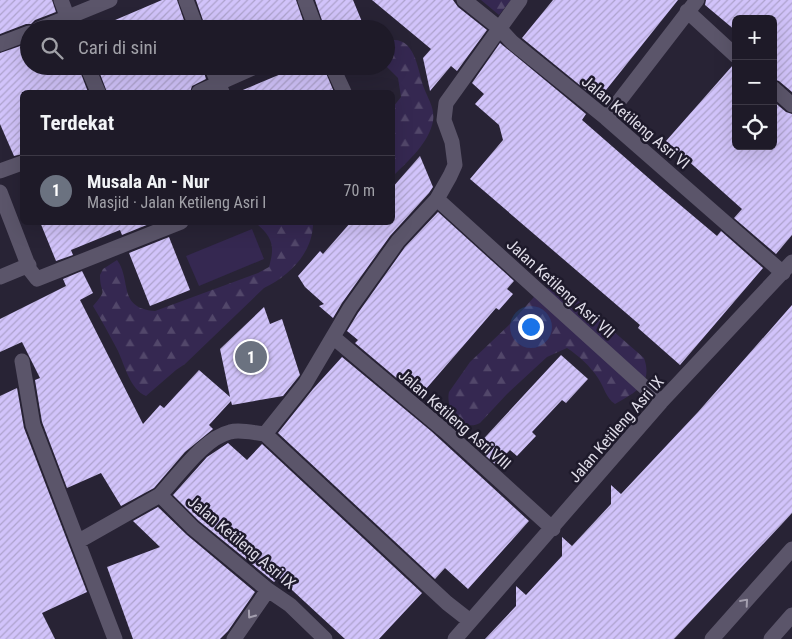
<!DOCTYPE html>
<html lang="id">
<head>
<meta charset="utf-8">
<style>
	body { margin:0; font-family:"Roboto Condensed",sans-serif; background:#262330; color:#f1f3f6 }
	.controls { position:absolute; right:15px; top:15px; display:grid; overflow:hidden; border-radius:8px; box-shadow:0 5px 20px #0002 }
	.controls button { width:45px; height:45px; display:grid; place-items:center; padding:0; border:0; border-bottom:1px solid #3c3845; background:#1e1a28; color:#f1f3f6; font:25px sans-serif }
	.you { position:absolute; left:530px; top:326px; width:18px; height:18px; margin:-12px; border:4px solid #fff; border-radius:50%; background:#1a73e8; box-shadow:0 0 0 8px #1a73e833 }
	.badge { display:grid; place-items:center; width:32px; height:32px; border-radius:50%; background:#8c9099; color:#fff; font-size:16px; font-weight:700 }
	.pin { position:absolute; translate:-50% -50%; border:2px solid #fff; box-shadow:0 1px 5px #0006 }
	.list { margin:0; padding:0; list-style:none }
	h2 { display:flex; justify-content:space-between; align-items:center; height:65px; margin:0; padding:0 20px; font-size:21px }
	h2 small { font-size:16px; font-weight:400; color:#a1a1a8 }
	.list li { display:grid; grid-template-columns:32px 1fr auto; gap:15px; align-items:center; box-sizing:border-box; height:70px; padding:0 20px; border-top:1px solid #3c3845 }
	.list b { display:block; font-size:19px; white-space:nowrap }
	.list p { margin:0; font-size:16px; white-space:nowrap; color:#a1a1a8 }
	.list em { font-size:16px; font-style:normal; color:#a1a1a8 }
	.icon { flex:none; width:28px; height:28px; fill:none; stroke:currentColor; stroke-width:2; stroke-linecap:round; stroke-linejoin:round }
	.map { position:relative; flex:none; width:792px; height:639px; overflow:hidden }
	.search { position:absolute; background:#1e1a28; box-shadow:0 5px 20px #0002; left:20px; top:20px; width:375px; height:55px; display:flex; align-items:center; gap:12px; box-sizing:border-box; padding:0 18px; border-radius:28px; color:#a1a1a8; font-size:19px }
	.panel { position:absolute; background:#1e1a28; box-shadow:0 5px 20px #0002; left:20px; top:90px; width:375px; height:135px; border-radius:8px }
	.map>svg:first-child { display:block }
	.forest { fill:url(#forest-firs) }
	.park { fill:#352851 }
	.building { fill:url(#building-hatch) }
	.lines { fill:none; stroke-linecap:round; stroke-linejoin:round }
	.minor { stroke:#5b556a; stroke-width:15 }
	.oneway { stroke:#a49faf }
	.labels { text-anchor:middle; stroke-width:5; stroke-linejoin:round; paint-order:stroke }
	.street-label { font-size:16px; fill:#dfdce8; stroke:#1e1a2b }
</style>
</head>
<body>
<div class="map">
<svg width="792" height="639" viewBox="0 0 792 639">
	<defs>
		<pattern id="forest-firs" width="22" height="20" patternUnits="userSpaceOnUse" patternTransform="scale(1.25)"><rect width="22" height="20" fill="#352851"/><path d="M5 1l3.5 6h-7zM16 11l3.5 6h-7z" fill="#52476a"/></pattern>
		<pattern id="building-hatch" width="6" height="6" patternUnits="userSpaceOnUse" patternTransform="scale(1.25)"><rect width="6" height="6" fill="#d1c3fa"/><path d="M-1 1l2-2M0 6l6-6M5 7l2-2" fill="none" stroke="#aea3cd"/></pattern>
	</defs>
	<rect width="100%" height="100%" fill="#282335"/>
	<path class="forest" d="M481 0H511L499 15Z
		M393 40C416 39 418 72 424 88 428 99 435 108 433 121 429 143 408 161 393 176V107L401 97 398 78 386 66V44Z
		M256 223H313C313 253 289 276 264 288L185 364 176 370 146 396C130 389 125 366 118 351 110 336 102 321 93 306 109 287 100 296 100 275L103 269 117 260C132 280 117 308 155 311L258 273 269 267C275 246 273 238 256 223Z
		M552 288 563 290 573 296 644 358C653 384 636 392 615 404 606 398 604 387 598 378 590 366 579 356 567 348L547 357 507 394 480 423C462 433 445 409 449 392L470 362 511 323 541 289Z"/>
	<path class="park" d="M252 229 264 259 199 286 186 256Z"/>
	<path class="building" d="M0 0H52L56 12 35 20 31 24H26L0 34Z
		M162 0H177L187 29H94Z
		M196 0H296L306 29H206Z
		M315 0H353L365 29H325Z
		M372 0H453L458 7 487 30 457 71 451 66 430 91 423 58 431 49Z
		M553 0H678L598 100 522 38Z
		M706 0H792V92L779 81 773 79V19H736V31L705 5Z
		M29 43V66H78L88 92H22V154L14 156 0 124V53Z
		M500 43 586 114 582 120 660 188 717 236 721 231 763 268 680 365 638 328 640 325 470 179 503 140 499 125 475 104 484 94 472 83Z
		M733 65H736V146H773V101L786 112 792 114V235L776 254 734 218 742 209 666 141Z
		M97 66H202L206 79 192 86 190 92H107Z
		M300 66H323L334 92H238Z
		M420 156 433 187 429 193 390 236 342 303 333 318 319 306 324 304 305 287 298 276 320 251 323 254 351 222H392V188Z
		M438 212 514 281 507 289 513 294 499 310 496 308 419 397 355 343 358 340 347 331 358 313 405 247Z
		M40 222H154L122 235 120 230 71 250 73 255 56 261Z
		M169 237 190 290 150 306 129 253Z
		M82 271 93 293 80 300 143 424 160 405 164 408 199 370 230 397 220 349 264 307 270 324 282 319 300 375 283 396 232 405 231 401 209 425 213 429 185 452 154 488 121 506 101 473 67 488 42 422 35 380 40 378 22 342 0 352V319L66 286 63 279Z
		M792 305V513L781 525 674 639H485L516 606V586L526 595 562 556V537L572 546 611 504V485L621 494 698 412Z
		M561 355 588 379 566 403 562 400 532 432 536 436 517 456 510 450 496 465 476 447Z
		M342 357 431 431 529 521 468 589 445 568 435 579 278 433 313 389Z
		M17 388 24 428 87 592 42 613 55 639H0V396Z
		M228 443 247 460 262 444 422 593 379 639H345L279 578 274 582 199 521 173 495 207 457Z
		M158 507 187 535 255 592 228 631 220 639H133L107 567 160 547 133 521Z"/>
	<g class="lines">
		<path class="minor" d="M61 0 72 29
			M186 0 197 29
			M305 0 316 29
			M464 0 499 28 512 42 606 118 783 273
			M687 11 736 56
			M39 29 110 0
			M0 44 29 33
			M87 66 98 92
			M211 66 222 92
			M332 66 344 92
			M773 88 792 105
			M199 92 257 66
			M606 118 697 0
			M0 171 22 163
			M0 192 30 270 37 279 181 222
			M437 199 661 402
			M0 277 29 265
			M333 337 445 431 553 529
			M22 361 33 425 115 639
			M265 434 305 384 350 308 398 241 437 199 450 176 455 165 452 142 444 120 446 103 520 0
			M160 495C178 476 204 438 230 432 240 429 254 433 265 434L447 603 470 621
			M79 541 160 495 193 528 268 590 290 605 325 639
			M234 639 268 590
			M455 639 661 402 792 262
			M712 639 792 549
			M771 639 792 615"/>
	</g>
	<defs><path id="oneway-chevron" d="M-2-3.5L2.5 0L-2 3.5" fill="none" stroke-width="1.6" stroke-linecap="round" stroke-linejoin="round" transform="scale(1.25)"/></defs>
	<g class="oneway">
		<use href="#oneway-chevron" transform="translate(745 602) rotate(-49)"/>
		<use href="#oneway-chevron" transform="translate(251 615) rotate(126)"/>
	</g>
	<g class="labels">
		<g class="street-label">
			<text transform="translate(636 122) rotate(40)" y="6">Jalan Ketileng Asri VI</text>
			<text transform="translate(561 288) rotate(42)" y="6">Jalan Ketileng Asri VII</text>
			<text transform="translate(455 419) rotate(41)" y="6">Jalan Ketileng Asri VIII</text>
			<text transform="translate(616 429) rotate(-49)" y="6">Jalan Ketileng Asri IX</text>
			<text transform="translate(242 542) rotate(40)" y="6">Jalan Ketileng Asri IX</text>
		</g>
	</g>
</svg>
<div class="controls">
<button>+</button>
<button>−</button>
<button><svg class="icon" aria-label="locate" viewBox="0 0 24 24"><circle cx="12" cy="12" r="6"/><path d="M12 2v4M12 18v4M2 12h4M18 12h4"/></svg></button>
</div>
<div class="you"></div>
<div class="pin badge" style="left:251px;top:357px;background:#6b7280">1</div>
<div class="search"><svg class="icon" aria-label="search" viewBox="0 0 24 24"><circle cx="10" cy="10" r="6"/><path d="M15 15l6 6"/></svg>Cari di sini</div>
<section class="panel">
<h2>Terdekat<small></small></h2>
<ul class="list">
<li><span class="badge" style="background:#6b7280">1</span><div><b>Musala An - Nur</b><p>Masjid · Jalan Ketileng Asri I</p></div><em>70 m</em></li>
</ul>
</section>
</div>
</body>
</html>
